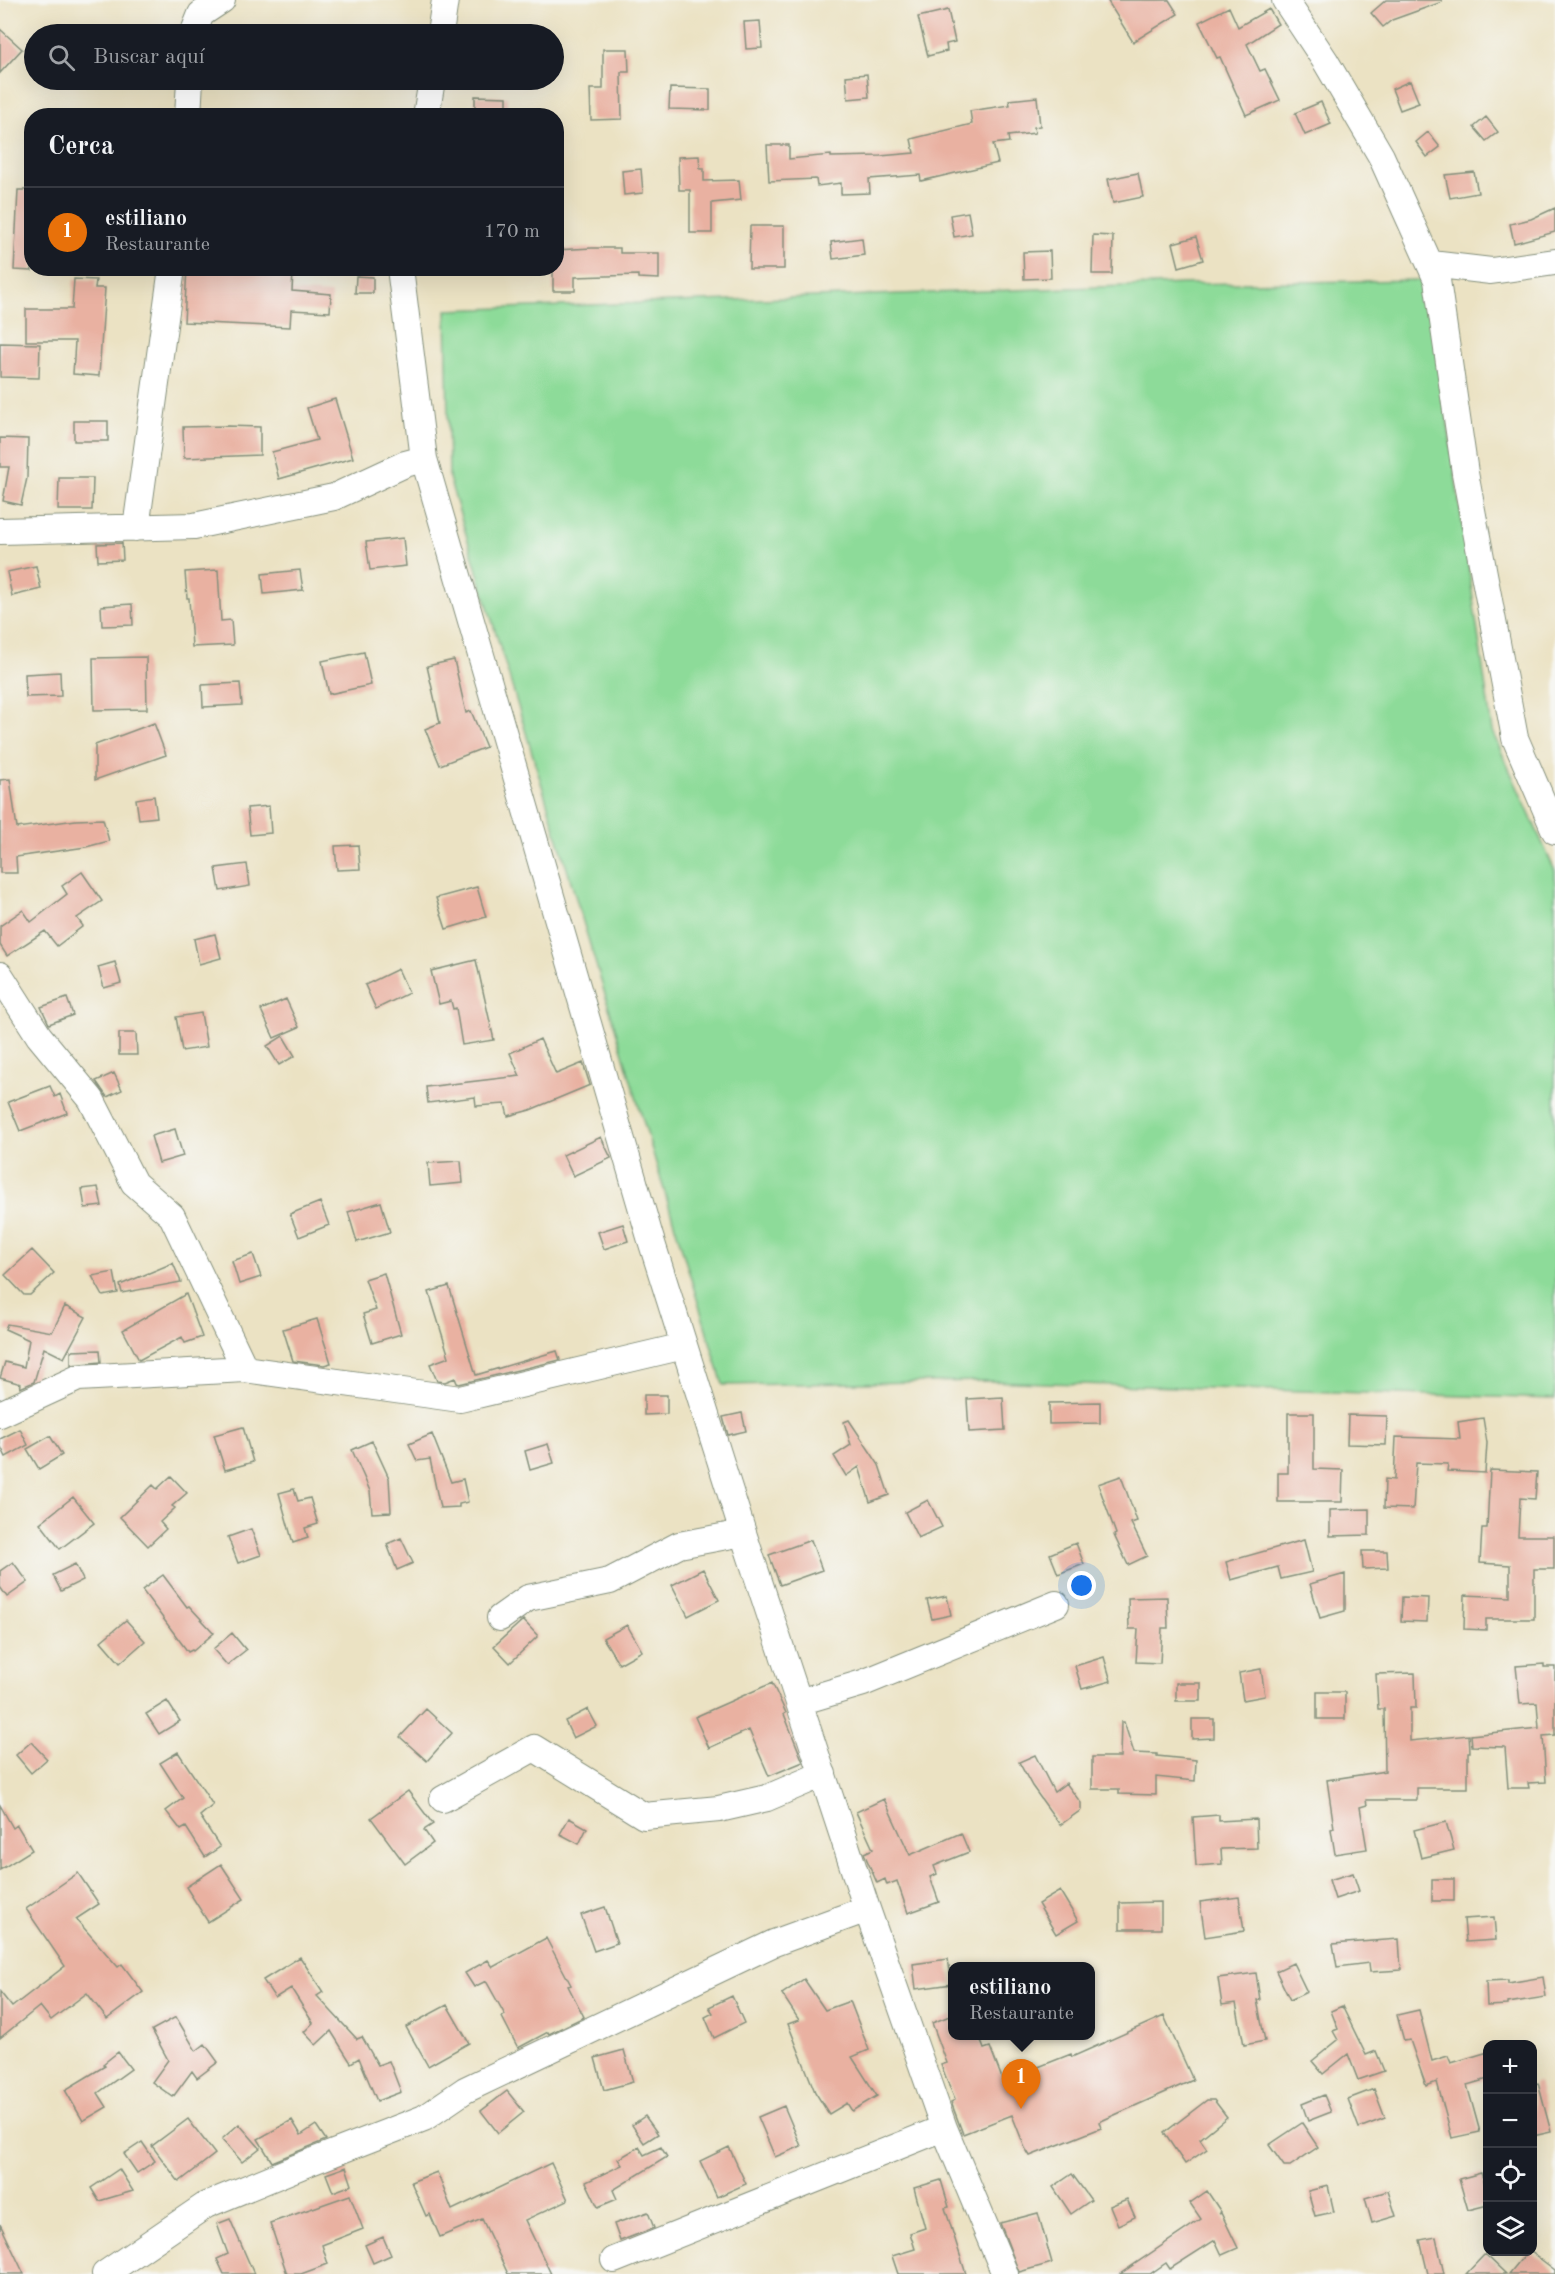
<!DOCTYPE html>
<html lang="es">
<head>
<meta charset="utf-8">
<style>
	body { margin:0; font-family:"Old Standard TT",serif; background:#20242c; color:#f1f3f6 }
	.controls { position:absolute; right:18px; bottom:18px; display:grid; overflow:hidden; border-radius:12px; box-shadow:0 6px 24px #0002 }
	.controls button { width:54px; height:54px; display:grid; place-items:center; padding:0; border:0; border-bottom:2px solid #363941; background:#171b24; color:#f1f3f6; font:30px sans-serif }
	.you { position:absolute; left:1082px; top:1586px; width:21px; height:21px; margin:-15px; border:4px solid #fff; border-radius:50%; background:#1a73e8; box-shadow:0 0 0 9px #1a73e833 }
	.badge { display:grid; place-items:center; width:39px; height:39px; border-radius:50%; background:#ea580c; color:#fff; font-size:20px; font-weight:700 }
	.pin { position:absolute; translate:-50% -50px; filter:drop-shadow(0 2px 3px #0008) }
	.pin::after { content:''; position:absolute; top:32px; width:21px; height:18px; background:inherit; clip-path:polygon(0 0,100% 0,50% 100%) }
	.popup { position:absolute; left:948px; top:1962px; width:147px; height:78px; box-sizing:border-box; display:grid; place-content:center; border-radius:12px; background:#171b24; filter:drop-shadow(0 2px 4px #0005); font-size:20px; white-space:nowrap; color:#9ea1a6 }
	.popup b { font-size:22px; color:#f1f3f6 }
	.popup::after { content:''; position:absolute; left:50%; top:100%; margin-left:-12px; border:12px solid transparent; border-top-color:#171b24 }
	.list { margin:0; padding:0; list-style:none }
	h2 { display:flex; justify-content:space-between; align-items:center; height:78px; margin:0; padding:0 24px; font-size:26px }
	h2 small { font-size:20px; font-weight:400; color:#9ea1a6 }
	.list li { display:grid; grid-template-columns:39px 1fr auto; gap:18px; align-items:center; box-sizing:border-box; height:90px; padding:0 24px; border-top:2px solid #363941 }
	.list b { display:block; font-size:22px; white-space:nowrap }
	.list p { margin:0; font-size:20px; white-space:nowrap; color:#9ea1a6 }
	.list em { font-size:20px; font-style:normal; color:#9ea1a6 }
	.icon { flex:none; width:33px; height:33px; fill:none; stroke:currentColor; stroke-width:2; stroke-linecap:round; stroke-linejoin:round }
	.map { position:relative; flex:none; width:1555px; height:2274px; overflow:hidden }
	.search { position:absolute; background:#171b24; box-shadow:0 6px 24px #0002; left:24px; top:24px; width:540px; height:66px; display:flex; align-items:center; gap:15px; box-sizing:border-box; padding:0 21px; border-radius:33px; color:#9ea1a6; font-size:22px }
	.panel { position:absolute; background:#171b24; box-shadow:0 6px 24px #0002; left:24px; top:108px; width:540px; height:168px; border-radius:24px }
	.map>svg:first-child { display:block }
	.green { fill:#8ddb99; stroke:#568c66; stroke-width:1.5 }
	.building { fill:#e9b1a1 }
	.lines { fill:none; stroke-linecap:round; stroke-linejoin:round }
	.minor-casing { stroke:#85907c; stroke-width:28 }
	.minor { stroke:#fff; stroke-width:26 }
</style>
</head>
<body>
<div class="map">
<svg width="1555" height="2274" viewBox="0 0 1555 2274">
	<rect width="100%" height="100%" fill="#f6f6f2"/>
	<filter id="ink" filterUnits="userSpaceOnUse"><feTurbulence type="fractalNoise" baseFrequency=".0167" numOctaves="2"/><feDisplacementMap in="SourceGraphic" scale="12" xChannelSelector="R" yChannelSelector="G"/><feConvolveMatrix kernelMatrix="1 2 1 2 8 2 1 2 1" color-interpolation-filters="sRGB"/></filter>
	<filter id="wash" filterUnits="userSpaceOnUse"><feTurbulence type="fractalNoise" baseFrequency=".008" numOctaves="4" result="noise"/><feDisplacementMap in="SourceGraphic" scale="24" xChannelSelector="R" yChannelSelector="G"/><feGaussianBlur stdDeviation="1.35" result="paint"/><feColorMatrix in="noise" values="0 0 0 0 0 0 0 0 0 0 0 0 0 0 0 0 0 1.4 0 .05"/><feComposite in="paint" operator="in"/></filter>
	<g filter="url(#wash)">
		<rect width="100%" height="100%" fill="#ebe2c3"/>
		<path class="green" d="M1423 280V299H1430L1492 731 1555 871V1399L986 1381 723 1385 449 478 446 310 1185 284Z"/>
		<g id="blocks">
			<path class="building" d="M1107 0H1169L1178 14 1133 42Z
				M1386 0H1441L1442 2 1392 20 1383 27 1371 13Z
				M1229 7 1238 27 1269 9 1278 24 1247 44 1260 71 1265 69 1280 100 1246 115 1220 57 1217 58 1199 22Z
				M948 10 955 42 946 44 947 51 928 56 918 17Z
				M760 21 762 48 746 49 744 22Z
				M0 29 22 49 0 73Z
				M603 49H628L629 72H621L622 119 591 120 590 89H603Z
				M867 74 869 97 848 99 846 76Z
				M1410 81 1419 103 1400 110 1392 89Z
				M670 88 710 89V110L669 109Z
				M475 96 507 97V116L475 115Z
				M1037 97 1040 126 1034 127 1035 133 1008 136 1009 142 993 144 998 163 921 181 920 175 869 179 870 193 841 194V183L817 186 816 179 769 181 767 145H789V159L831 155V157L880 156 914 153 911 139 972 124 970 111 1010 105 1009 100Z
				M1321 102 1331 124 1305 135 1295 113Z
				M1486 117 1498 132 1486 141 1474 127Z
				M1428 132 1440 147 1427 157 1416 142Z
				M699 156 700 169H704V181L739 180 741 200 712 203V233H690V190H679L678 157Z
				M641 169 643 193 624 195 622 171Z
				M1474 172 1478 193 1450 198 1445 175Z
				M1138 173 1143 197 1113 203 1108 179Z
				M18 190H32V271L14 270Z
				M1555 208V232L1514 243 1510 224 1531 219Z
				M968 212 972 234 954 237 950 215Z
				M750 226H784V269H749Z
				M1093 235 1113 236 1112 274H1092Z
				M1196 237 1203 260 1179 267 1173 243Z
				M862 238 864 255 833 259 831 242Z
				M592 248H620V253H659V279L638 278V275L575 277V291H553V268H556V250Z
				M1050 251 1051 278 1024 279 1023 252Z
				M187 268 293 272 292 291 331 294 330 312 291 310 290 327 184 322Z
				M356 276 373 277V293H355Z
				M74 279 96 280 95 288H105L99 376 73 374 75 341H26V309H72Z
				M0 343 40 344 39 378 0 377Z
				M335 399 353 458 279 479 272 452 317 440 307 408Z
				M74 421H108V441H74Z
				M227 426 260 427V455L184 458 183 427Z
				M0 438 28 439 27 478 21 505 3 501 9 467H0Z
				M59 478H93L92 510H58Z
				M403 538 406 566 370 570 366 542Z
				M122 543 123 560 98 561 97 544Z
				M36 566 41 589 12 596 7 572Z
				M218 570 221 621 231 620 233 645 192 647 189 598H187L185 572Z
				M300 570 303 590 264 594 262 574Z
				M132 604 133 625 102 626 101 606Z
				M364 652 371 685 329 694 322 661Z
				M146 657 147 709 94 710 93 658Z
				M454 660 466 713 471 711 486 747 440 765 425 729 440 723 427 666Z
				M60 672 61 696 26 697 25 674Z
				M240 683 242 705 203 707 202 685Z
				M154 723 166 755 95 780V745Z
				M10 779 17 828 76 820 103 819 109 841 86 847 16 857 17 873H0V780Z
				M154 796 157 817 139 819 136 799Z
				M269 806 271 833 250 835 247 808Z
				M358 845 360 869 337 870 335 846Z
				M247 864 250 886 220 891 216 868Z
				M82 872 102 901 77 918 83 926 57 946 45 931 7 956 0 945V926L23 910 31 922 67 894 62 886Z
				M477 887 486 917 446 929 436 898Z
				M215 934 221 958 199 964 194 939Z
				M476 960 494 1040 462 1045 456 1008 453 1009 451 1001 439 1004 431 971Z
				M115 962 121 983 104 988 98 967Z
				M398 969 409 993 376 1009 365 985Z
				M67 998 73 1015 49 1024 41 1007Z
				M286 999 299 1027 274 1038 261 1010Z
				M201 1013 207 1047 182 1051 176 1017Z
				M119 1033H136L137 1055H119Z
				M283 1036 295 1056 279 1065 267 1046Z
				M540 1039 556 1074 583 1063 590 1085 530 1110 508 1116 505 1104 476 1106 475 1097 428 1103 426 1087 520 1076 510 1053Z
				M114 1073 122 1090 107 1097 96 1081Z
				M50 1086 55 1097 60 1094 67 1113 20 1131 8 1102Z
				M175 1129 183 1156 159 1163 151 1136Z
				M601 1137 611 1158 573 1176 563 1155Z
				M461 1161 463 1183 430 1186 428 1163Z
				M98 1187 102 1206 85 1208 82 1189Z
				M320 1202 329 1225 299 1237 290 1214Z
				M381 1202 390 1232 357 1242 348 1212Z
				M623 1224 628 1241 604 1249 598 1232Z
				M32 1250 54 1273 30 1295H24L5 1275Z
				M253 1254 261 1277 239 1284 232 1261Z
				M173 1263 181 1282 122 1293 120 1285Z
				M114 1272 118 1293 103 1296 92 1276Z
				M384 1273 401 1334 372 1343 363 1314 376 1310 365 1279Z
				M449 1286 476 1375 557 1351 560 1360 459 1384 457 1383 455 1378 445 1382 437 1381 430 1364 449 1357 429 1292Z
				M186 1294 202 1337 185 1343 182 1337 139 1360 123 1330Z
				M65 1306 86 1317 64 1358 44 1348 34 1382 20 1388 21 1384 0 1378 5 1362 24 1367 29 1340 5 1329 7 1324 52 1332Z
				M317 1319 331 1363 324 1365 293 1361 283 1329Z
				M100 1350 101 1362 71 1365V1351Z
				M644 1395H667V1414L644 1415Z
				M1003 1397 1005 1430 969 1432 967 1399Z
				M1100 1402V1423L1049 1424V1403Z
				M742 1413 746 1431 728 1435 723 1417Z
				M1288 1413H1314V1469L1343 1470 1342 1502H1278V1473H1288Z
				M1348 1415 1387 1416 1386 1445 1347 1444Z
				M1483 1418 1487 1443 1485 1473 1447 1471 1448 1464 1416 1463 1413 1509 1384 1508 1385 1479 1394 1480 1396 1437 1460 1439 1458 1422Z
				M849 1420 879 1465 889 1495 870 1502 859 1467 846 1476 834 1456 851 1445 844 1422Z
				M243 1427 253 1462 225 1470 214 1435Z
				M20 1429 28 1445 6 1457 0 1445V1439Z
				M432 1434 451 1482 463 1479 468 1502 459 1504V1507L440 1508 430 1459 417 1461 409 1444Z
				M50 1436 62 1455 39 1469 27 1449Z
				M372 1441 389 1478 391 1512 372 1513 370 1491 352 1450Z
				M548 1444 554 1463 530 1470 525 1451Z
				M1490 1470 1537 1472 1535 1499 1520 1498 1518 1536H1554V1569H1534V1619H1486V1630L1464 1629 1465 1595 1510 1597V1565L1480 1563 1482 1528H1487Z
				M171 1476 187 1493 172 1506 175 1508 160 1522 166 1529 148 1546 120 1517 153 1485 157 1489Z
				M1121 1476 1137 1521 1131 1523 1147 1556 1128 1565 1114 1535 1116 1534 1098 1484Z
				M294 1489 298 1501 310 1498 318 1524 305 1528 308 1538 293 1543 279 1493Z
				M73 1497 94 1523 60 1549 40 1523Z
				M928 1500 942 1527 918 1538 905 1512Z
				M1369 1509V1535L1330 1536V1510Z
				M251 1529 261 1555 238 1563 228 1537Z
				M401 1538 413 1563 397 1570 387 1544Z
				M811 1540 822 1570 780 1585 769 1555Z
				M1304 1540 1312 1572 1281 1579 1278 1567 1231 1580 1226 1562Z
				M1076 1543 1084 1564 1058 1574 1050 1554Z
				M1362 1551H1387L1388 1568 1363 1569Z
				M13 1562 28 1582 7 1597 0 1587V1571Z
				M75 1564 83 1580 61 1591 53 1575Z
				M703 1569 719 1600 688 1616 672 1585Z
				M1345 1574V1611L1320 1618 1310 1584Z
				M163 1575 187 1607 189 1606 214 1633 193 1651 192 1650 188 1652 142 1590Z
				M947 1596 951 1615 932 1619 927 1600Z
				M1167 1597 1168 1628H1162L1160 1663 1136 1662 1138 1629H1129L1128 1598Z
				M1402 1597 1428 1598 1427 1622 1401 1621Z
				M126 1620 145 1641 120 1663 101 1641Z
				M523 1620 538 1636 510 1663 494 1646Z
				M627 1625 642 1651 619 1664 603 1638Z
				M232 1633 246 1650 227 1665 213 1649Z
				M1104 1657 1111 1681 1082 1689 1075 1666Z
				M1544 1664V1667H1555V1735L1543 1736 1546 1782 1528 1783 1529 1788H1508L1505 1747 1472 1746 1471 1735 1539 1728 1537 1703 1520 1704 1516 1666Z
				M1261 1669 1265 1696 1243 1700 1239 1673Z
				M1415 1673 1416 1708H1410V1741L1469 1735 1470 1752H1468V1788H1417V1800H1366L1367 1805 1360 1807 1367 1849 1335 1854 1331 1829 1334 1828 1327 1780 1385 1771 1384 1709H1378L1376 1674Z
				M772 1683 786 1713 784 1714 803 1762 769 1776 749 1730 709 1748 695 1717Z
				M1176 1683H1201V1701H1176Z
				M1317 1692H1345V1719H1317Z
				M167 1701 180 1721 159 1734 146 1714Z
				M426 1709 452 1733 427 1761 400 1737Z
				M588 1709 597 1726 573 1738 565 1721Z
				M1192 1719H1214V1738L1192 1739Z
				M1121 1722H1124L1134 1753 1157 1754V1756L1196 1760 1195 1781 1156 1777V1795L1119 1794V1789H1092V1757H1120Z
				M31 1742 47 1759 31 1773 16 1755Z
				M178 1752 213 1805 200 1816 220 1847 205 1857 186 1827 181 1830 166 1811 183 1798 160 1763Z
				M1035 1755 1054 1792 1066 1783 1081 1803V1810L1060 1825 1032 1786 1019 1762Z
				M408 1791 433 1824 424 1830 433 1843 405 1864 371 1818Z
				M884 1799 910 1855 961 1833 969 1852 934 1866 937 1874 930 1877 939 1902 908 1913 897 1881 887 1885 885 1879 877 1883 864 1853 873 1849 856 1812Z
				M0 1805 13 1828 17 1825 32 1850 0 1870Z
				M1219 1815V1821L1256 1819 1257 1848 1221 1849 1222 1864 1196 1866 1193 1817Z
				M569 1818 587 1828 579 1844 560 1834Z
				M1446 1822 1454 1850 1421 1858 1414 1830Z
				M221 1864 244 1899 208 1922 186 1887Z
				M78 1873 99 1904 76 1919 118 1967 122 1964 143 1992 107 2019 87 1993 51 2020 40 2006 0 2038V1992L12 2007 65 1966 26 1909Z
				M1353 1873 1359 1891 1335 1899 1329 1880Z
				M1432 1879H1454V1901H1432Z
				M1060 1891 1078 1921 1056 1934 1038 1904Z
				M1239 1897 1244 1931 1205 1937 1200 1902Z
				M1161 1902V1929H1120V1903Z
				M605 1907 617 1943 594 1951 581 1915Z
				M1494 1917 1496 1940 1466 1942 1464 1919Z
				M546 1938 571 1985 568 1986 584 2017 549 2034 548 2032 518 2048 502 2017 505 2015 486 1981 474 1987 465 1973 488 1960 493 1967Z
				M1399 1939 1401 1970 1370 1972 1369 1963 1337 1967 1333 1944Z
				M300 1957 323 1992 317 1996 357 2039 362 2037 378 2065 389 2061 401 2092 377 2101 359 2058 351 2063 331 2031 316 2045 304 2032 313 2023 291 1988 275 1998 263 1980Z
				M948 1959 952 1984 916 1989 913 1964Z
				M1293 1963 1307 1992 1290 2000 1276 1971Z
				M1256 1973 1260 2000H1257L1265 2041 1244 2045 1236 2003 1222 2005 1218 1978Z
				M1543 1977 1546 1997 1508 2003V2005L1487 2006 1486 1981 1508 1980V1983Z
				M804 1979 825 2010 850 2001 869 2050 852 2057 877 2096 852 2111 847 2103 829 2114 815 2092 788 2024 799 2020 782 1994Z
				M732 1996 744 2023 714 2038 705 2017 713 2013 709 2007Z
				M447 2005 469 2043 428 2066 406 2027Z
				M1342 2006 1366 2055 1376 2051 1384 2071 1358 2080 1348 2054 1323 2074 1312 2061 1338 2040 1333 2031 1338 2029 1331 2011Z
				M1419 2010 1432 2061 1448 2056 1451 2063 1488 2052V2079L1467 2085 1480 2132 1452 2138 1437 2082 1426 2086 1410 2040 1404 2041 1397 2015Z
				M952 2015V2036H979L984 2049 990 2047 1003 2081 1071 2054 1072 2057 1164 2016 1193 2080 1099 2122 1101 2128 1030 2156 1025 2148 1012 2115 963 2134 951 2102 955 2100 941 2065 947 2063 932 2023Z
				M176 2017 196 2051 205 2044 218 2062 197 2078 192 2071 173 2097 152 2082 168 2060 152 2030Z
				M624 2050 633 2082 604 2090 595 2058Z
				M118 2052 131 2069 98 2093 107 2107 83 2121 65 2090 105 2066 103 2064Z
				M1538 2083 1551 2132 1533 2136V2084Z
				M1374 2089 1385 2118 1359 2128 1348 2099Z
				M507 2091 524 2112 498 2133 481 2111Z
				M1324 2095 1331 2112 1308 2121 1302 2104Z
				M1207 2100H1214L1227 2117 1200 2139 1207 2149 1185 2164 1164 2133Z
				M784 2106 801 2146 775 2157 758 2117Z
				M645 2116 658 2134 644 2143 632 2125Z
				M188 2119 215 2154 179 2182 152 2146Z
				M292 2120 301 2135 316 2125 326 2140 272 2162 258 2139Z
				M1302 2123 1318 2147 1290 2166H1284L1269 2145Z
				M239 2124 260 2148 242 2162 222 2139Z
				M142 2142 155 2161 137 2173 124 2154Z
				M639 2147 644 2155 661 2147 667 2157 613 2190 617 2199 598 2207 586 2182 622 2165 618 2159Z
				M729 2147 746 2184 717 2197 700 2161Z
				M551 2163 568 2200 525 2220 551 2274H508L482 2219 440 2237 430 2214 426 2216 411 2182 437 2172 452 2210Z
				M346 2167 352 2185 333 2192 326 2174Z
				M119 2169 133 2191 99 2201 91 2188Z
				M1481 2173 1488 2194V2205L1468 2210 1459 2179Z
				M1072 2174 1091 2200 1071 2214 1053 2187Z
				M941 2180 949 2207 945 2208 966 2274H898L892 2256 915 2249 910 2233 925 2228 914 2188Z
				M1328 2186 1334 2212 1315 2216 1308 2191Z
				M1207 2191 1221 2212 1219 2214 1221 2213 1238 2248 1222 2255 1215 2240 1170 2269 1166 2263 1150 2274H1120L1201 2219 1190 2203Z
				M1388 2191 1396 2216 1372 2223 1365 2198Z
				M350 2195 363 2229 322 2245 328 2264 301 2274H287L270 2223Z
				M1127 2199 1135 2217 1118 2225 1110 2206Z
				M648 2212 654 2228 620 2241 614 2224Z
				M1038 2213 1052 2263 1019 2272 1000 2223Z
				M230 2219 254 2274H224L217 2259 228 2254 217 2224Z
				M0 2224 24 2274H0Z
				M383 2237 391 2255 373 2263 365 2245Z
				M1436 2237 1444 2274H1428L1420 2240Z
				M1527 2252H1531L1555 2270V2274H1509Z
				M1485 2254 1506 2274H1466Z"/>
		</g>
	</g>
	<g filter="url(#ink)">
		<use href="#blocks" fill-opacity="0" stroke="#85907c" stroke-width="1.5"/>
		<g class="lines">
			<g class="minor-casing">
				<path id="minor" d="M1285 0 1326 62 1381 156 1437 280 1465 473 1515 738 1555 831
					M193 34 201 14 222 0
					M440 34 445 0
					M188 116 190 80
					M426 116 432 80
					M1431 264 1491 271 1555 262
					M400 268 424 459 650 1237 743 1533 867 1909 944 2128 1005 2274
					M136 528 172 268
					M0 531 194 526 334 497 405 464 424 459
					M0 975 39 1036 91 1099 134 1183 172 1216 245 1369
					M0 1414 78 1378 245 1369 460 1399 684 1346
					M500 1618 528 1598 610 1581 679 1545 743 1533
					M799 1702 863 1683 1056 1604
					M443 1799 534 1748 644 1816 719 1809 767 1798 823 1774
					M614 2260 944 2128
					M105 2274 206 2205 308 2163 424 2118 465 2090 774 1943 867 1909"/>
			</g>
			<use href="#minor" class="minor"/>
		</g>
	</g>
</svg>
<div class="controls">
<button>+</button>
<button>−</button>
<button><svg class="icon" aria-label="locate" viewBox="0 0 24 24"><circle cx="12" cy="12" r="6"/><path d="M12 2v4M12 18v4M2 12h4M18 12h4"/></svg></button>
<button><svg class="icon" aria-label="layers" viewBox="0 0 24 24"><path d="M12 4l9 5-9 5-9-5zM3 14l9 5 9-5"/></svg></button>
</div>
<div class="you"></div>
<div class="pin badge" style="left:1021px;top:2109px;background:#e8710a">1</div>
<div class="popup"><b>estiliano</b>Restaurante</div>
<div class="search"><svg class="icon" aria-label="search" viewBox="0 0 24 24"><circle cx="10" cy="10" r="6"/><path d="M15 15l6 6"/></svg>Buscar aquí</div>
<section class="panel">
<h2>Cerca<small></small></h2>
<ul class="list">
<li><span class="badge" style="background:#e8710a">1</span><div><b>estiliano</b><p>Restaurante</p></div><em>170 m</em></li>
</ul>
</section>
</div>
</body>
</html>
